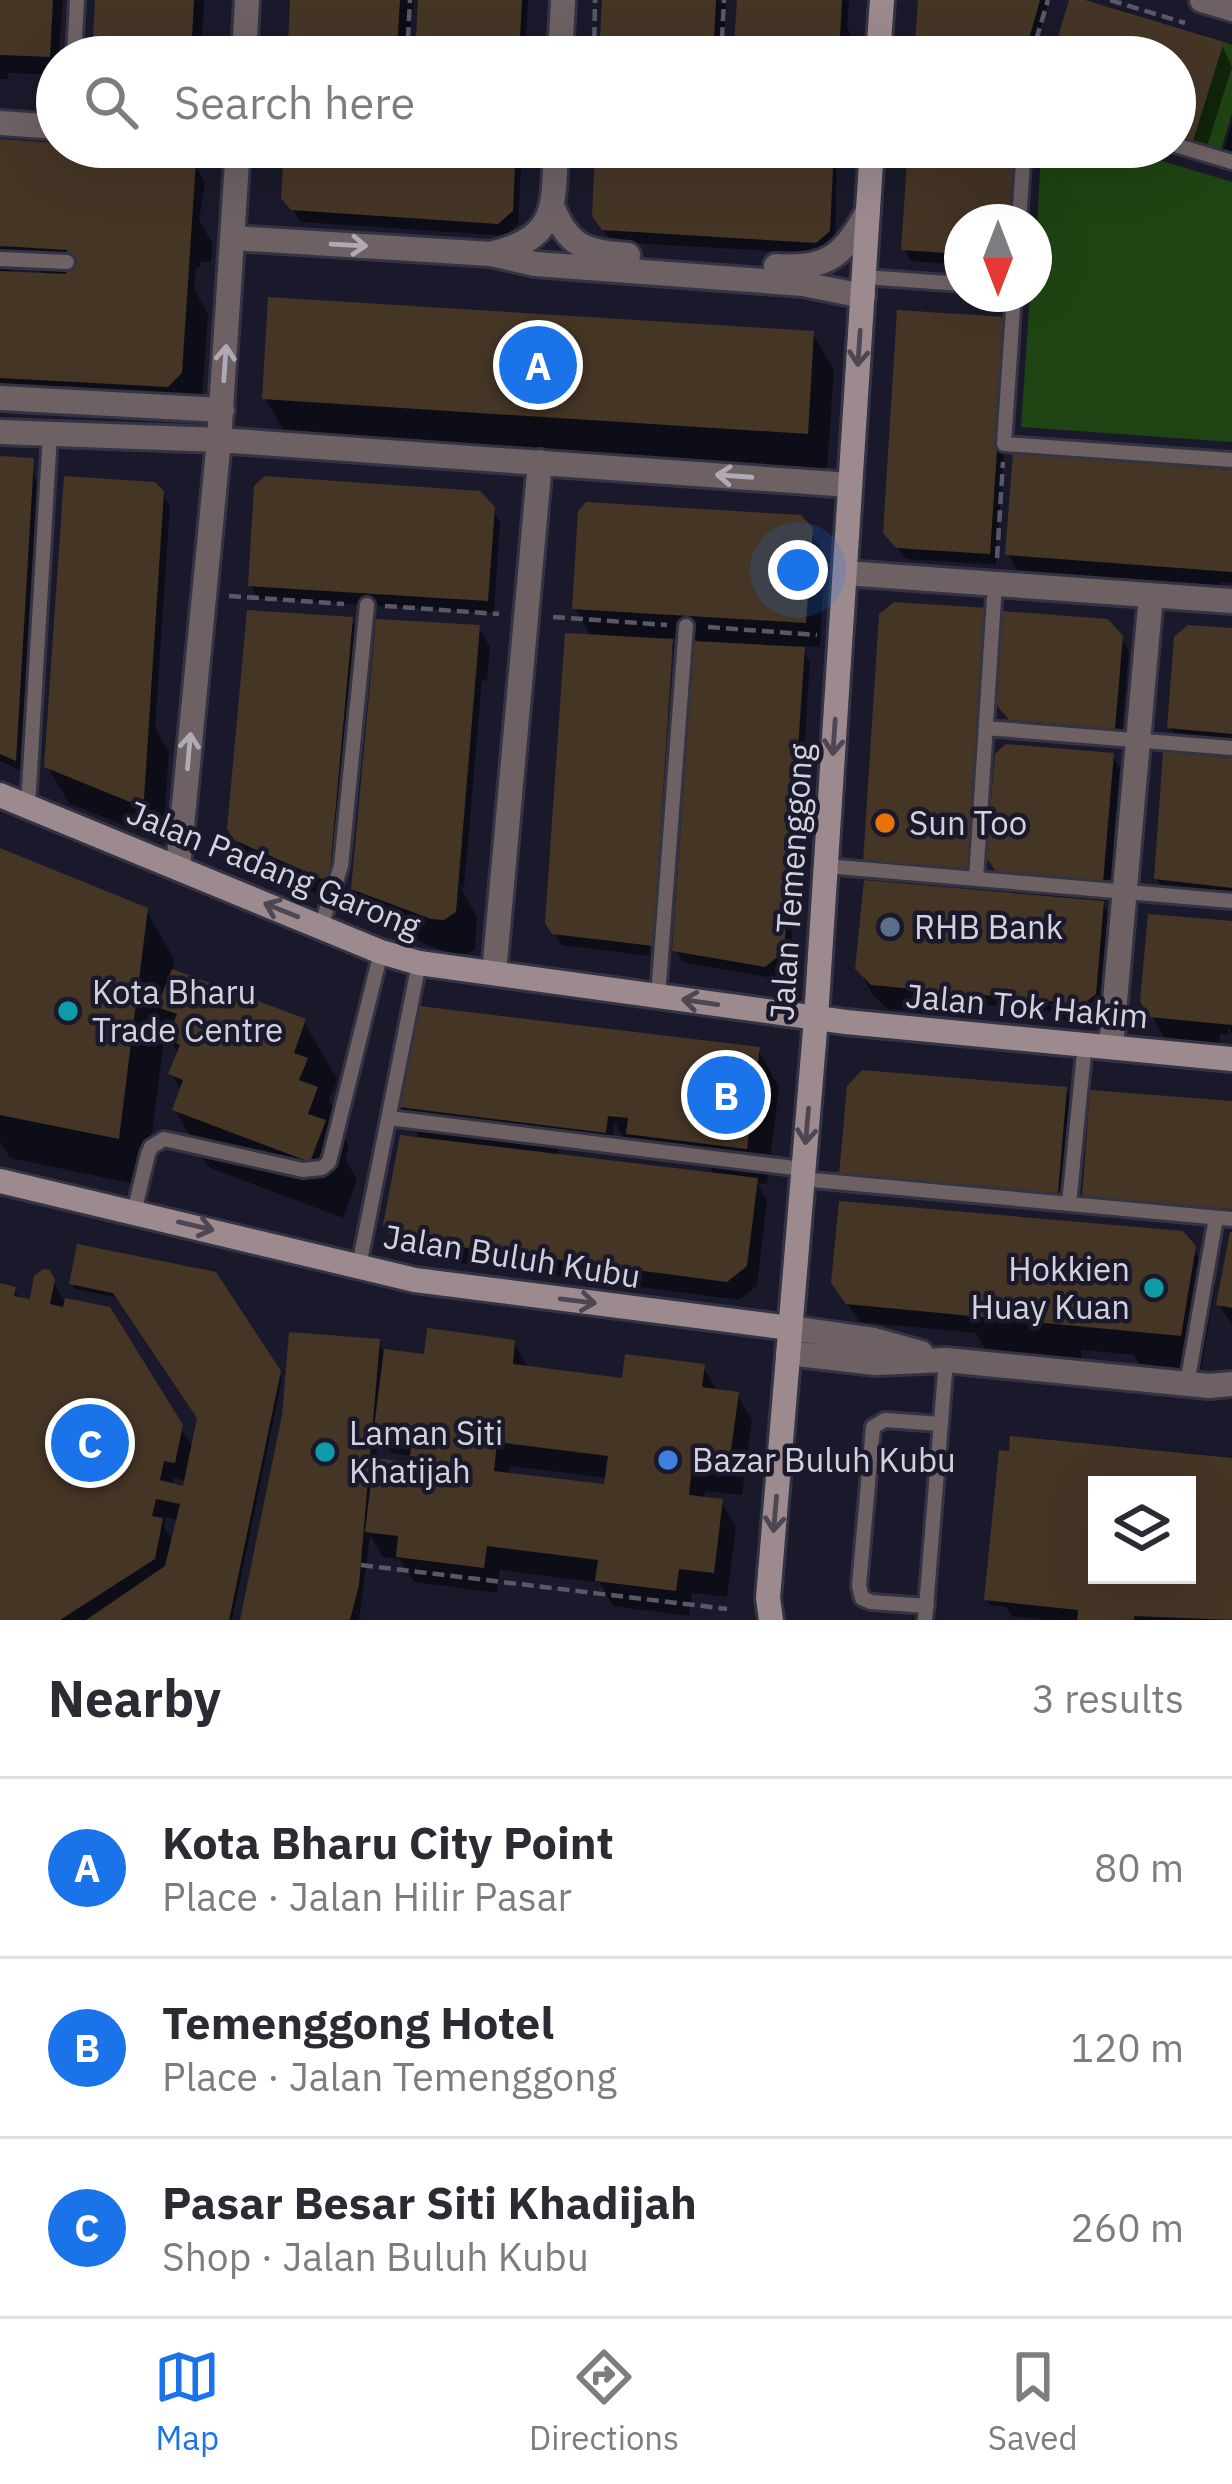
<!DOCTYPE html>
<html lang="en">
<head>
<meta charset="utf-8">
<style>
	body { margin:0; font-family:"IBM Plex Sans",sans-serif; background:#f2f2f3; color:#2b2b33 }
	.controls { position:absolute; right:36px; bottom:36px; display:grid; overflow:hidden; border-radius:0px; box-shadow:0 12px 48px #0002 }
	.controls button { width:108px; height:108px; display:grid; place-items:center; padding:0; border:0; border-bottom:3px solid #e1e1e2; background:#fff; color:#2b2b33; font:60px sans-serif }
	.compass { position:absolute; left:944px; top:204px; width:108px; height:108px; border-radius:50%; background:#fff; box-shadow:0 12px 48px #0002; rotate:180deg }
	.you { position:absolute; left:798px; top:570px; width:42px; height:42px; margin:-30px; border:9px solid #fff; border-radius:50%; background:#1a73e8; box-shadow:0 0 0 18px #1a73e833 }
	.badge { display:grid; place-items:center; width:78px; height:78px; border-radius:50%; background:#1a73e8; color:#fff; font-size:39px; font-weight:700 }
	.pin { position:absolute; translate:-50% -50%; border:6px solid #fff; box-shadow:0 3px 12px #0006 }
	.list { margin:0; padding:0; list-style:none }
	h2 { display:flex; justify-content:space-between; align-items:center; height:156px; margin:0; padding:0 48px; font-size:51px }
	h2 small { font-size:39px; font-weight:400; color:#7c7c81 }
	.list li { display:grid; grid-template-columns:78px 1fr auto; gap:36px; align-items:center; box-sizing:border-box; height:180px; padding:0 48px; border-top:3px solid #e1e1e2 }
	.list b { display:block; font-size:45px; white-space:nowrap }
	.list p { margin:0; font-size:39px; white-space:nowrap; color:#7c7c81 }
	.list em { font-size:39px; font-style:normal; color:#7c7c81 }
	.icon { flex:none; width:66px; height:66px; fill:none; stroke:currentColor; stroke-width:2; stroke-linecap:round; stroke-linejoin:round }
	.map { position:relative; flex:none; width:1232px; height:1620px; overflow:hidden }
	.search { position:absolute; background:#fff; box-shadow:0 12px 48px #0002; left:36px; right:36px; top:36px; height:132px; display:flex; align-items:center; gap:30px; box-sizing:border-box; padding:0 42px; border-radius:66px; color:#7c7c81; font-size:45px }
	.sheet { height:696px; background:#fff }
	nav { display:flex; justify-content:space-around; align-items:center; box-sizing:border-box; height:168px; border-top:3px solid #e1e1e2; background:#fff; font-size:33px; color:#7c7c81 }
	nav a { display:grid; justify-items:center; gap:6px }
	nav .on { color:#1a73e8 }
	.map>svg:first-child { display:block }
	.green { fill:#1e4413 }
	.shadow { fill:#0007; fill-rule:evenodd }
	.building { fill:#453525; fill-rule:evenodd }
	.lines { fill:none; stroke-linecap:round; stroke-linejoin:round }
	.lane-casing { stroke:#343344; stroke-width:20 }
	.street-casing { stroke:#343344; stroke-width:30 }
	.secondary-casing { stroke:#343344; stroke-width:30 }
	.path { stroke:#595868; stroke-width:4.5; stroke-dasharray:12 6; stroke-linecap:butt }
	.lane { stroke:#6d6164; stroke-width:14 }
	.street { stroke:#6d6164; stroke-width:24 }
	.secondary { stroke:#9c8a8e; stroke-width:24 }
	.oneway { stroke:#afaab4 }
	.oneway2 { stroke:#4e4653 }
	.food-dot { fill:#e8710a; stroke:#1a192b; stroke-width:4.5 }
	.service-dot { fill:#5c6f8a; stroke:#1a192b; stroke-width:4.5 }
	.culture-dot { fill:#0f9aa8; stroke:#1a192b; stroke-width:4.5 }
	.shop-dot { fill:#3f7fe0; stroke:#1a192b; stroke-width:4.5 }
	.labels { text-anchor:middle; stroke-width:9; stroke-linejoin:round; paint-order:stroke }
	.poi-label { font-size:33px; fill:#d2d2df; stroke:#1a192b; text-anchor:start }
	.street-label { font-size:33px; fill:#d2d2df; stroke:#1a192b }
</style>
</head>
<body>
<div class="map">
<svg width="1232" height="1620" viewBox="0 0 1232 1620">
	<rect width="100%" height="100%" fill="#1a192b"/>
	<path class="green" d="M1224 42 1232 45V113L1221 150 1193 141Z
		M1041 147H1116L1232 182V442L1021 427 1030 294H1034Z"/>
	<path class="shadow" d="M0 0H63L57 75 8 73V79H0Z
		M98 0H204L201 57H95Z
		M293 0H414L407 57H298L291 44Z
		M421 0H528L525 57H418Z
		M605 0H726L724 45 720 44 719 57H602Z
		M740 0H849L847 27 861 57H736Z
		M921 0H1047L1048 2 1033 57H917Z
		M1072 0 1222 45 1232 67 1203 159 1166 147H1175V57H1055Z
		M1232 123V163L1224 149Z
		M0 142 188 155 194 163 205 183 199 220 213 244 211 262H200V267H196L194 289 208 314 201 410 189 423 102 419 84 387 65 386 64 393 0 389ZM14 258H33L43 276 13 274Z
		M287 147H522L518 224 506 236 301 222 284 197Z
		M599 147H837L835 244 824 254 612 242 602 229Z
		M911 147H1023L1018 222H962V265L911 261 904 249Z
		M1011 332 996 565 906 559 886 533Z
		M813 334 834 370 827 469 286 435 265 398Z
		M0 459 32 461 34 478 46 498 45 518 36 517 22 771 0 761Z
		M1232 473V583L1220 582 1219 589 1019 573 1008 554Z
		M162 493 170 506 155 728 169 752 163 835 157 839 69 803 47 766Z
		M492 509 500 522 494 613 258 598 251 586Z
		M810 530 825 556 820 647 801 646 810 662 790 965 772 978 683 962 676 950 697 640 669 638 678 654 655 957 675 650H669L649 956 562 945 548 922 592 638 575 608Z
		M351 620 358 633 354 775 342 905 252 866 230 828Z
		M479 628 490 647 487 681 482 680 464 888 459 885 477 917 475 949 465 955H454L376 925 354 888Z
		M1232 631V905L1168 898 1157 879 1187 757 1170 727Z
		M1121 638 1129 651 1121 741 1019 732 1005 716 998 703Z
		M1112 756 1120 768 1113 847 1117 853 1112 902 1101 900 1114 923 1106 1014 1094 1022 1059 1019 1051 1003V1011L930 1000 929 1013 888 1009 873 995 858 968 1014 896 1001 877ZM1056 998 1098 1003V1009L1056 1004Z
		M0 852 146 910 174 959 173 973 304 1022 337 1079 329 1100 349 1147 345 1158 357 1180 343 1218 208 1167 175 1110 182 1092 172 1074 179 1055 170 1039 174 1029 167 1017 145 1186 10 1158 0 1141Z
		M1232 924V1034L1228 1027V1035L1220 1034 1218 1057 1173 1053 1143 1000Z
		M758 1050 779 1087 767 1184 757 1183 767 1200 757 1286 739 1300 407 1256 386 1225 421 1141 401 1107ZM614 1121 632 1152 683 1158 687 1164 710 1167 715 1176 557 1157 559 1137 612 1144Z
		M1066 1090 1073 1102 1064 1204 934 1193V1200L914 1198 910 1191 850 1186 843 1174Z
		M1232 1104V1226L1096 1215 1085 1196Z
		M1232 1236V1324L1219 1305Z
		M1193 1248 1215 1286 1201 1371 1140 1366 1134 1355 1082 1350 1081 1360 986 1351 976 1333 860 1322 846 1302Z
		M48 1272 64 1301 108 1310 194 1449 200 1418 119 1298 75 1289 72 1284 215 1275 282 1379 232 1620H0V1286L14 1289 20 1300 32 1302ZM174 1478 187 1481 193 1491 172 1486ZM166 1517 179 1520 174 1543 164 1526Z
		M378 1342 384 1352 427 1358 514 1342 529 1369 624 1381 703 1367 718 1392 737 1395 752 1420 742 1495 705 1491 704 1500 721 1502 736 1527 727 1597 692 1593 689 1616 613 1606 600 1583 500 1570 497 1593 414 1582 400 1559 383 1557 370 1535 359 1620H243ZM379 1431 391 1453 413 1456 412 1465 376 1461ZM510 1466 608 1478 607 1487 509 1476Z
		M1002 1453 1232 1461V1620H1050L1012 1616 1006 1607 990 1605 987 1600ZM1097 1485H1187V1575H1097Z"/>
	<path class="building" d="M0 0H53L50 57 0 55Z
		M95 0H194L191 57H92Z
		M290 0H400L397 50 288 45Z
		M418 0H522L519 57H415Z
		M602 0H716L713 57H599Z
		M737 0H842L839 57H733Z
		M918 0H1040L1024 57H914Z
		M1069 0H1085L1224 42 1193 141 1175 135V57H1052Z
		M0 139 57 143V147L189 152 196 161 182 373 168 387 0 378V271L66 274 67 250 0 246Z
		M284 147H516L513 211 498 224 291 210 281 198Z
		M595 147H834L830 231 816 243 602 230 592 216Z
		M908 147H1017L1012 222H962V254L901 250Z
		M268 297 814 331 808 434 262 399Z
		M897 310 1006 317 990 554 896 548 883 533Z
		M1013 453 1232 470V572L1005 555Z
		M0 456 34 458 16 761 0 754Z
		M64 476 155 482 164 491 144 799 135 804 44 767Z
		M265 476 480 491 495 507 488 601 248 586 254 486Z
		M586 502 801 515 813 528 806 623 572 609 578 511Z
		M894 602 988 608 971 862 962 874 863 863 879 614Z
		M247 610 353 617 329 882 234 840 227 829Z
		M1002 611 1108 619 1123 636 1115 729 1009 720 995 703Z
		M376 619 480 625 456 912 444 920 431 919 351 889Z
		M1188 625 1232 628V734L1167 728 1174 637Z
		M565 633 673 639 653 946 552 934 545 923Z
		M694 641 805 647 784 952 765 967 672 951Z
		M1006 744 1114 753 1103 883 998 875 986 857 995 754Z
		M1163 752 1232 758V888L1154 879Z
		M0 848 148 908 119 1139 0 1115Z
		M864 880 1104 901 1096 994 1083 1004 871 985 855 969Z
		M1148 914 1232 921V1025L1149 1017 1140 1001Z
		M172 969 306 1019 294 1053 308 1058 299 1080 318 1087 308 1114 326 1120 310 1162 172 1110 183 1080 168 1074 180 1045 167 1039 177 1014 157 1007Z
		M419 1006 760 1047 747 1149 626 1134 628 1118 608 1116 606 1133 398 1107Z
		M862 1070 1067 1087 1058 1193 839 1175 847 1086Z
		M1090 1090 1232 1101V1209L1082 1197Z
		M400 1135 758 1178 747 1266 727 1282 393 1238 383 1225Z
		M839 1201 1183 1231 1196 1246 1181 1336 846 1304 831 1283Z
		M1230 1232H1232V1308L1216 1305Z
		M77 1244 216 1272 281 1371 229 1620H86L165 1566 180 1504 156 1499 152 1516 163 1518 155 1559 60 1620H0V1283L16 1287 14 1296 30 1299 34 1276 43 1269 50 1270 55 1280 50 1304 63 1307 65 1298 110 1307 183 1425 175 1463 164 1461 160 1480 183 1486 197 1418 113 1293 69 1284Z
		M427 1328 515 1340 513 1364 622 1378 625 1354 705 1364 702 1387 739 1392 728 1471 692 1467 689 1495 723 1499 714 1573 679 1569 676 1591 595 1581 598 1560 487 1546 484 1568 396 1557 398 1536 365 1532 374 1458 409 1462 413 1433 374 1428 384 1349 424 1354ZM497 1442 608 1456 604 1484 494 1471Z
		M289 1332 380 1339 359 1585 350 1620H240L282 1415Z
		M1010 1436 1232 1458V1620L1134 1616V1620H1077L1078 1610 984 1600 999 1450 1009 1451ZM1097 1485H1187V1575H1097Z"/>
	<g class="lines">
		<g class="lane-casing">
			<path id="lane" d="M244 53 323 57
				M74 57 77 0
				M1175 145 1232 162
				M1019 222 1024 147
				M0 259 67 262
				M864 277 962 284
				M1014 294 1004 444 1232 460
				M986 728 1232 748
				M28 806 50 434
				M826 866 1232 901
				M976 879 995 583
				M321 926 341 866 367 605
				M658 996 686 626
				M389 1118 803 1169
				M802 1179 1232 1219
				M1069 1204 1085 1043
				M134 1212 148 1154 151 1147 164 1139 303 1170 322 1168 329 1162 381 952
				M359 1266 419 963
				M1187 1384 1216 1218
				M927 1606 871 1602 862 1598 859 1586 873 1427 885 1420 941 1424
				M925 1620 946 1360"/>
		</g>
		<g class="street-casing">
			<path id="street" d="M1202 0 1232 9
				M244 57 247 0
				M560 57 563 0
				M0 123 57 127
				M553 208C570 249 586 251 628 255
				M233 238 491 254 535 264 803 284 863 296
				M494 253C559 237 553 205 556 147
				M776 266C828 270 844 255 868 211
				M0 398 222 410
				M0 432 219 440 850 485
				M845 573 1232 601
				M178 868 219 440 238 147
				M494 973 540 462
				M1111 1046 1151 595
				M790 1328 874 1340 921 1353
				M788 1353 876 1363 946 1360 1209 1386 1232 1384"/>
		</g>
		<g class="secondary-casing">
			<path id="secondary" d="M878 57 882 0
				M0 795 381 952 419 963 846 1022 1232 1059
				M0 1181 415 1280 790 1328
				M771 1620 768 1598 816 1018 872 147"/>
		</g>
		<path class="path" d="M1110 0 1185 23
			M407 57 410 0
			M594 57 595 0
			M721 57 724 0
			M1031 57 1048 0
			M997 558 1003 462
			M229 596 344 604
			M385 606 499 614
			M553 617 667 625
			M708 627 817 635
			M361 1565 727 1609"/>
		<use href="#lane" class="lane"/>
		<use href="#street" class="street"/>
		<use href="#secondary" class="secondary"/>
	</g>
	<defs><path id="oneway-shaft" d="M-6 0H5M1.5-3L5.5 0L1.5 3" fill="none" stroke-width="1.6" stroke-linecap="round" stroke-linejoin="round" transform="scale(3)"/></defs>
	<g class="oneway">
		<use href="#oneway-shaft" transform="translate(349 245) rotate(3)"/>
		<use href="#oneway-shaft" transform="translate(225 363) rotate(-86)"/>
		<use href="#oneway-shaft" transform="translate(734 476) rotate(-176)"/>
		<use href="#oneway-shaft" transform="translate(189 751) rotate(-85)"/>
	</g>
	<g class="oneway2">
		<use href="#oneway-shaft" transform="translate(859 348) rotate(94)"/>
		<use href="#oneway-shaft" transform="translate(834 737) rotate(94)"/>
		<use href="#oneway-shaft" transform="translate(281 910) rotate(-158)"/>
		<use href="#oneway-shaft" transform="translate(700 1002) rotate(-172)"/>
		<use href="#oneway-shaft" transform="translate(807 1126) rotate(95)"/>
		<use href="#oneway-shaft" transform="translate(196 1226) rotate(13)"/>
		<use href="#oneway-shaft" transform="translate(578 1301) rotate(7)"/>
		<use href="#oneway-shaft" transform="translate(775 1514) rotate(95)"/>
	</g>
	<circle class="food-dot" cx="885" cy="823" r="12"/>
	<circle class="service-dot" cx="890" cy="927" r="12"/>
	<g class="culture-dot">
		<circle cx="68" cy="1011" r="12"/>
		<circle cx="1154" cy="1288" r="12"/>
		<circle cx="325" cy="1452" r="12"/>
	</g>
	<circle class="shop-dot" cx="668" cy="1460" r="12"/>
	<g class="labels">
		<g class="poi-label">
			<text x="909" y="835">Sun Too</text>
			<text x="914" y="939">RHB Bank</text>
			<text x="92" y="1004">Kota Bharu<tspan x="92" dy="38">Trade Centre</tspan></text>
			<text x="1130" y="1281" text-anchor="end">Hokkien<tspan x="1130" dy="38">Huay Kuan</tspan></text>
			<text x="349" y="1445">Laman Siti<tspan x="349" dy="38">Khatijah</tspan></text>
			<text x="692" y="1472">Bazar Buluh Kubu</text>
		</g>
		<g class="street-label">
			<text transform="translate(274 869) rotate(22)" y="12">Jalan Padang Garong</text>
			<text transform="translate(791 882) rotate(-86)" y="12">Jalan Temenggong</text>
			<text transform="translate(1027 1006) rotate(5)" y="12">Jalan Tok Hakim</text>
			<text transform="translate(512 1256) rotate(9)" y="12">Jalan Buluh Kubu</text>
		</g>
	</g>
</svg>
<div class="controls">
<button><svg class="icon" aria-label="layers" viewBox="0 0 24 24"><path d="M12 4l9 5-9 5-9-5zM3 14l9 5 9-5"/></svg></button>
</div>
<svg class="compass" viewBox="-18 -18 36 36"><path d="M0-13l5 13h-10z" fill="#e53935"/><path d="M0 13l5-13h-10z" fill="#7c7c81"/></svg>
<div class="you"></div>
<div class="pin badge" style="left:538px;top:365px">A</div>
<div class="pin badge" style="left:726px;top:1095px">B</div>
<div class="pin badge" style="left:90px;top:1443px">C</div>
<div class="search"><svg class="icon" aria-label="search" viewBox="0 0 24 24"><circle cx="10" cy="10" r="6"/><path d="M15 15l6 6"/></svg>Search here</div>
</div>
<section class="sheet">
<h2>Nearby<small>3 results</small></h2>
<ul class="list">
<li><span class="badge">A</span><div><b>Kota Bharu City Point</b><p>Place · Jalan Hilir Pasar</p></div><em>80 m</em></li>
<li><span class="badge">B</span><div><b>Temenggong Hotel</b><p>Place · Jalan Temenggong</p></div><em>120 m</em></li>
<li><span class="badge">C</span><div><b>Pasar Besar Siti Khadijah</b><p>Shop · Jalan Buluh Kubu</p></div><em>260 m</em></li>
</ul>
</section>
<nav>
<a class="on"><svg class="icon" aria-label="map" viewBox="0 0 24 24"><path d="M3 6l6-2 6 2 6-2v14l-6 2-6-2-6 2zM9 4v14M15 6v14"/></svg>Map</a>
<a><svg class="icon" aria-label="directions" viewBox="0 0 24 24"><path d="M12 3l9 9-9 9-9-9zM9 14v-3h6M13 9l2 2-2 2"/></svg>Directions</a>
<a><svg class="icon" aria-label="saved" viewBox="0 0 24 24"><path d="M7 4h10v16l-5-4-5 4z"/></svg>Saved</a>
</nav>
</body>
</html>
